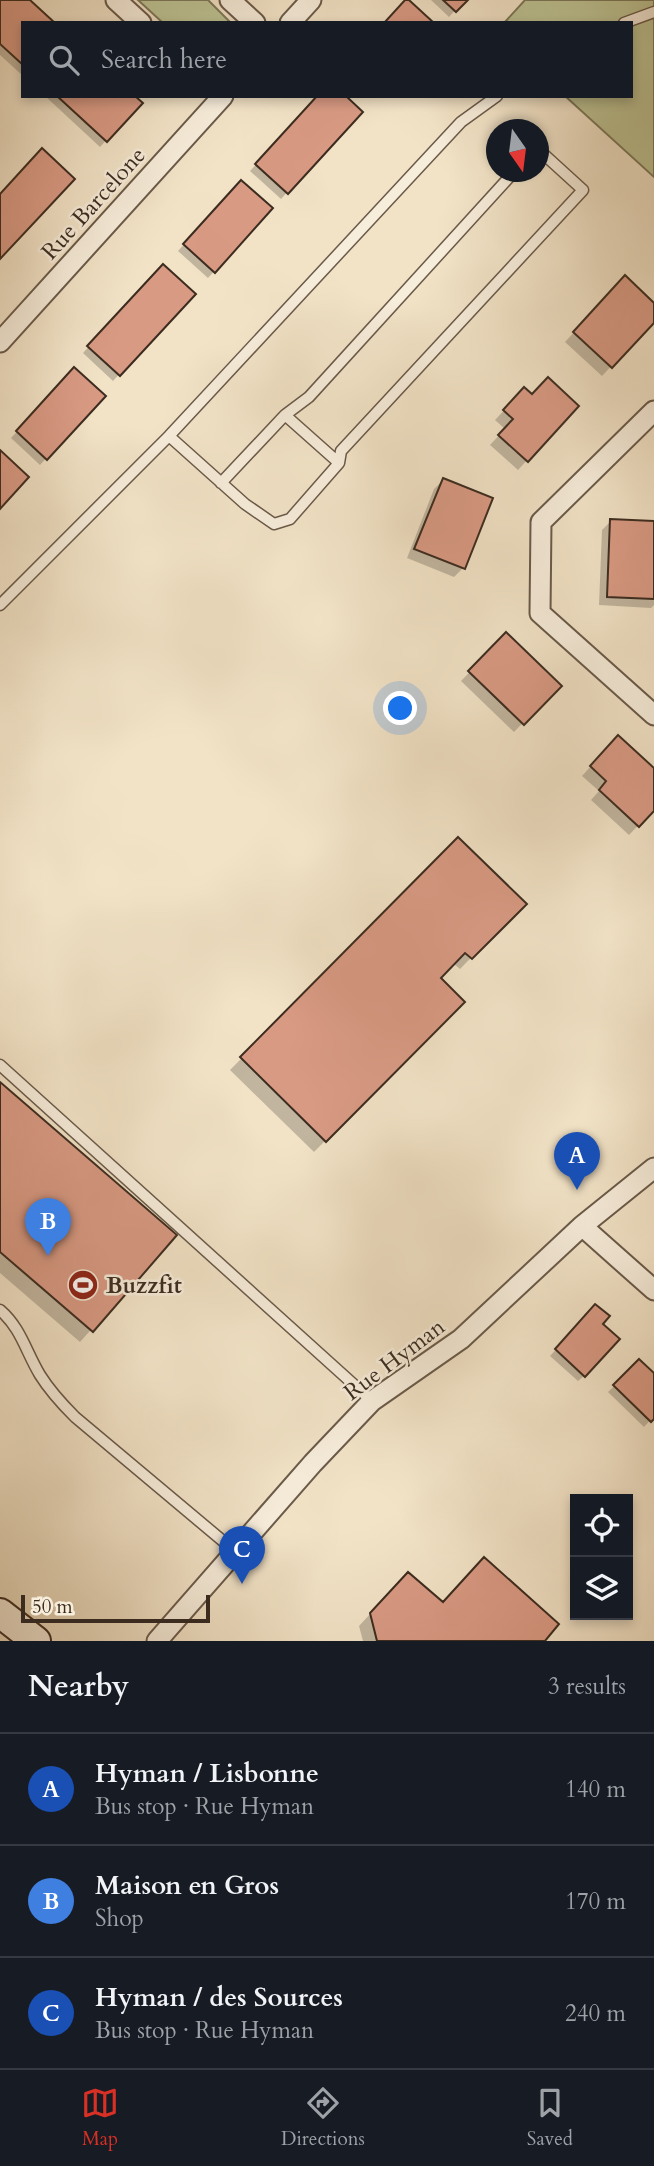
<!DOCTYPE html>
<html lang="en">
<head>
<meta charset="utf-8">
<style>
	body { margin:0; font-family:Cardo,serif; background:#20242c; color:#f1f3f6 }
	.controls { position:absolute; right:21px; bottom:21px; display:grid; overflow:hidden; border-radius:0px; box-shadow:0 4px 10px #0003 }
	.controls button { width:63px; height:63px; display:grid; place-items:center; padding:0; border:0; border-bottom:2px solid #363941; background:#171b24; color:#f1f3f6; font:35px sans-serif }
	.compass { position:absolute; left:486px; top:119px; width:63px; height:63px; border-radius:50%; background:#171b24; box-shadow:0 4px 10px #0003; rotate:166deg }
	.scale { position:absolute; left:21px; bottom:18px; width:189px; box-sizing:border-box; padding-left:7px; border:4px solid #3c2c20; border-top:0; font-size:19px; line-height:24px; white-space:nowrap; color:#3c2c20; -webkit-text-stroke:5px #f7eddb; paint-order:stroke }
	.you { position:absolute; left:401px; top:709px; width:24px; height:24px; margin:-18px; border:5px solid #fff; border-radius:50%; background:#1a73e8; box-shadow:0 0 0 10px #1a73e833 }
	.badge { display:grid; place-items:center; width:46px; height:46px; border-radius:50%; background:#d93025; color:#fff; font-size:23px; font-weight:700 }
	.pin { position:absolute; translate:-50% -58px; filter:drop-shadow(0 2px 4px #0008) }
	.pin::after { content:''; position:absolute; top:37px; width:24px; height:21px; background:inherit; clip-path:polygon(0 0,100% 0,50% 100%) }
	.list { margin:0; padding:0; list-style:none }
	h2 { display:flex; justify-content:space-between; align-items:center; height:91px; margin:0; padding:0 28px; font-size:30px }
	h2 small { font-size:23px; font-weight:400; color:#9ea1a6 }
	.list li { display:grid; grid-template-columns:46px 1fr auto; gap:21px; align-items:center; box-sizing:border-box; height:112px; padding:0 28px; border-top:2px solid #363941 }
	.list b { display:block; font-size:26px; white-space:nowrap }
	.list p { margin:0; font-size:23px; white-space:nowrap; color:#9ea1a6 }
	.list em { font-size:23px; font-style:normal; color:#9ea1a6 }
	.icon { flex:none; width:38px; height:38px; fill:none; stroke:currentColor; stroke-width:2; stroke-linecap:round; stroke-linejoin:round }
	.map { position:relative; flex:none; width:654px; height:1641px; overflow:hidden }
	.search { position:absolute; background:#171b24; box-shadow:0 4px 10px #0003; left:21px; right:21px; top:21px; height:77px; display:flex; align-items:center; gap:18px; box-sizing:border-box; padding:0 24px; border-radius:0px; color:#9ea1a6; font-size:26px }
	.sheet { height:427px; background:#171b24 }
	nav { display:flex; justify-content:space-around; align-items:center; box-sizing:border-box; height:98px; border-top:2px solid #363941; background:#171b24; font-size:19px; color:#9ea1a6 }
	nav a { display:grid; justify-items:center; gap:4px }
	nav .on { color:#d93025 }
	.map>svg:first-child { display:block }
	.green { fill:#bdc394; stroke:#7c785a; stroke-width:2 }
	.shadow { fill:#0003 }
	.building { fill:#d99a84; stroke:#3c2c20; stroke-width:2 }
	.lines { fill:none; stroke-linecap:round; stroke-linejoin:round }
	.service-casing { stroke:#6a5a4a; stroke-width:13 }
	.minor-casing { stroke:#6a5a4a; stroke-width:23 }
	.secondary-casing { stroke:#3c2c20; stroke-width:32 }
	.service { stroke:#f7eddb; stroke-width:10 }
	.minor { stroke:#f7eddb; stroke-width:19 }
	.secondary { stroke:#f7eddb; stroke-width:28 }
	.labels { text-anchor:middle; stroke-width:5; stroke-linejoin:round; paint-order:stroke }
	.street-label { font-size:23px; fill:#3c2c20; stroke:#f7eddb }
	.poi-label { font-size:23px; font-weight:bold; fill:#3c2c20; stroke:#f7eddb; text-anchor:start }
</style>
</head>
<body>
<div class="map">
<svg width="654" height="1641" viewBox="0 0 654 1641">
	<rect width="100%" height="100%" fill="#f2e3c7"/>
	<filter id="stains"><feTurbulence type="fractalNoise" baseFrequency=".00286" numOctaves="4"/><feColorMatrix values="0 0 0 0 .2 0 0 0 0 .09 0 0 0 0 .02 0 0 0 .5 -.17"/></filter>
	<radialGradient id="worn" r=".72"><stop offset=".6" stop-color="#630" stop-opacity="0"/><stop offset="1" stop-color="#630" stop-opacity=".3"/></radialGradient>
	<path class="green" d="M138 0H208L231 23H163Z
		M525 0H654V177L565 96H631V23H504Z"/>
	<path class="shadow" d="M0 0H27L23 23V76L0 55Z
		M431 0H465L449 17Z
		M45 96H133L140 103 100 147Z
		M319 96 361 112 281 199 250 171Z
		M236 188 271 209 208 278 178 251Z
		M163 266 193 294 113 381 83 353Z
		M616 287 654 305V321L602 376 565 342Z
		M69 375 104 396 40 465 11 438Z
		M524 389 531 396 577 406 518 470 490 445 505 429 495 420Z
		M443 480 463 568 454 577 407 558 434 489Z
		M611 521 654 523V605L651 608 599 605 602 530Z
		M506 635 559 686 514 732 461 681Z
		M609 746 654 770V809L629 835 591 800 599 791 582 776Z
		M458 839 524 904 460 969 453 963 438 978 463 1002 314 1152 230 1070Z
		M0 1084 175 1236 80 1342 0 1273Z
		M590 1312 600 1324 584 1376 578 1381 550 1356Z
		M639 1362 654 1376V1416L644 1427 608 1392Z
		M396 1586 442 1604 557 1624 542 1641H363L359 1626Z"/>
	<path class="building" d="M0 0H30L55 23H23V65L0 44Z
		M405 0H409L434 23H384Z
		M443 0H468L456 12Z
		M57 96H135L143 103 107 142Z
		M317 96H346L363 112 288 194 255 164Z
		M42 148 75 179 0 259V194Z
		M241 180 273 208 215 273 183 244Z
		M163 264 196 294 120 376 87 346Z
		M625 275 654 303V323L612 368 573 332Z
		M74 367 106 396 47 460 16 431Z
		M548 377 579 406 528 462 498 435 513 419 503 410 524 387 532 394Z
		M0 450 29 477 0 509Z
		M443 478 493 498 465 569 414 549Z
		M610 519 654 521V599L607 597Z
		M506 632 562 686 524 725 468 671Z
		M618 735 654 768V811L639 827 599 790 606 781 590 766Z
		M458 837 527 904 472 959 465 953 441 978 465 1002 326 1142 240 1057Z
		M0 1082 177 1235 93 1332 0 1252Z
		M595 1304 610 1316 603 1324 620 1339 585 1377 555 1349Z
		M639 1359 654 1373V1419L651 1422 613 1385Z
		M484 1557 559 1624 545 1641H377L370 1613 408 1572 443 1602Z"/>
	<g class="lines">
		<g class="service-casing">
			<path id="service" d="M624 23 654 12
				M285 415 309 397 514 172
				M169 436 245 504 274 524 290 519 339 463 285 415 221 483
				M339 463 341 451 583 190 538 149
				M0 605 169 436 461 122 497 96
				M0 1065 372 1401
				M0 1310C21 1328 26 1352 40 1375 50 1391 62 1404 75 1417L236 1552"/>
		</g>
		<g class="minor-casing">
			<path id="minor" d="M116 0 141 23
				M230 0 255 23
				M290 23 311 0
				M0 342 223 96
				M654 411 541 522 540 613 654 715
				M582 1226 654 1290
				M157 1641 313 1463 372 1401 461 1339 582 1226 654 1168"/>
		</g>
		<g class="secondary-casing">
			<path id="secondary" d="M0 1613 36 1641"/>
		</g>
		<use href="#service" class="service"/>
		<use href="#minor" class="minor"/>
		<use href="#secondary" class="secondary"/>
	</g>
	<defs>
		<g id="stadium-disc" transform="scale(1.575)"><circle r="9.5" fill="#8f2418" stroke="#f7eddb"/><path d="M0-5a6.5 5 0 1 0 0 10a6.5 5 0 1 0 0-10ZM-3.5-1.8h7v3.6h-7Z" fill="#fff"/></g>
	</defs>
	<g fill-rule="evenodd">
		<use href="#stadium-disc" x="83" y="1285"/>
	</g>
	<g class="labels">
		<g class="street-label">
			<text transform="translate(93 203) rotate(-48)" y="8">Rue Barcelone</text>
			<text transform="translate(394 1359) rotate(-37)" y="8">Rue Hyman</text>
		</g>
		<g class="poi-label">
			<text x="106" y="1293">Buzzfit</text>
		</g>
	</g>
	<rect width="100%" height="100%" filter="url(#stains)"/>
	<rect width="100%" height="100%" fill="url(#worn)"/>
</svg>
<div class="controls">
<button><svg class="icon" aria-label="locate" viewBox="0 0 24 24"><circle cx="12" cy="12" r="6"/><path d="M12 2v4M12 18v4M2 12h4M18 12h4"/></svg></button>
<button><svg class="icon" aria-label="layers" viewBox="0 0 24 24"><path d="M12 4l9 5-9 5-9-5zM3 14l9 5 9-5"/></svg></button>
</div>
<svg class="compass" viewBox="-18 -18 36 36"><path d="M0-13l5 13h-10z" fill="#e53935"/><path d="M0 13l5-13h-10z" fill="#9ea1a6"/></svg>
<div class="scale">50 m</div>
<div class="you"></div>
<div class="pin badge" style="left:577px;top:1190px;background:#1a4fb4">A</div>
<div class="pin badge" style="left:48px;top:1256px;background:#3f7fe0">B</div>
<div class="pin badge" style="left:242px;top:1584px;background:#1a4fb4">C</div>
<div class="search"><svg class="icon" aria-label="search" viewBox="0 0 24 24"><circle cx="10" cy="10" r="6"/><path d="M15 15l6 6"/></svg>Search here</div>
</div>
<section class="sheet">
<h2>Nearby<small>3 results</small></h2>
<ul class="list">
<li><span class="badge" style="background:#1a4fb4">A</span><div><b>Hyman / Lisbonne</b><p>Bus stop · Rue Hyman</p></div><em>140 m</em></li>
<li><span class="badge" style="background:#3f7fe0">B</span><div><b>Maison en Gros</b><p>Shop</p></div><em>170 m</em></li>
<li><span class="badge" style="background:#1a4fb4">C</span><div><b>Hyman / des Sources</b><p>Bus stop · Rue Hyman</p></div><em>240 m</em></li>
</ul>
</section>
<nav>
<a class="on"><svg class="icon" aria-label="map" viewBox="0 0 24 24"><path d="M3 6l6-2 6 2 6-2v14l-6 2-6-2-6 2zM9 4v14M15 6v14"/></svg>Map</a>
<a><svg class="icon" aria-label="directions" viewBox="0 0 24 24"><path d="M12 3l9 9-9 9-9-9zM9 14v-3h6M13 9l2 2-2 2"/></svg>Directions</a>
<a><svg class="icon" aria-label="saved" viewBox="0 0 24 24"><path d="M7 4h10v16l-5-4-5 4z"/></svg>Saved</a>
</nav>
</body>
</html>
